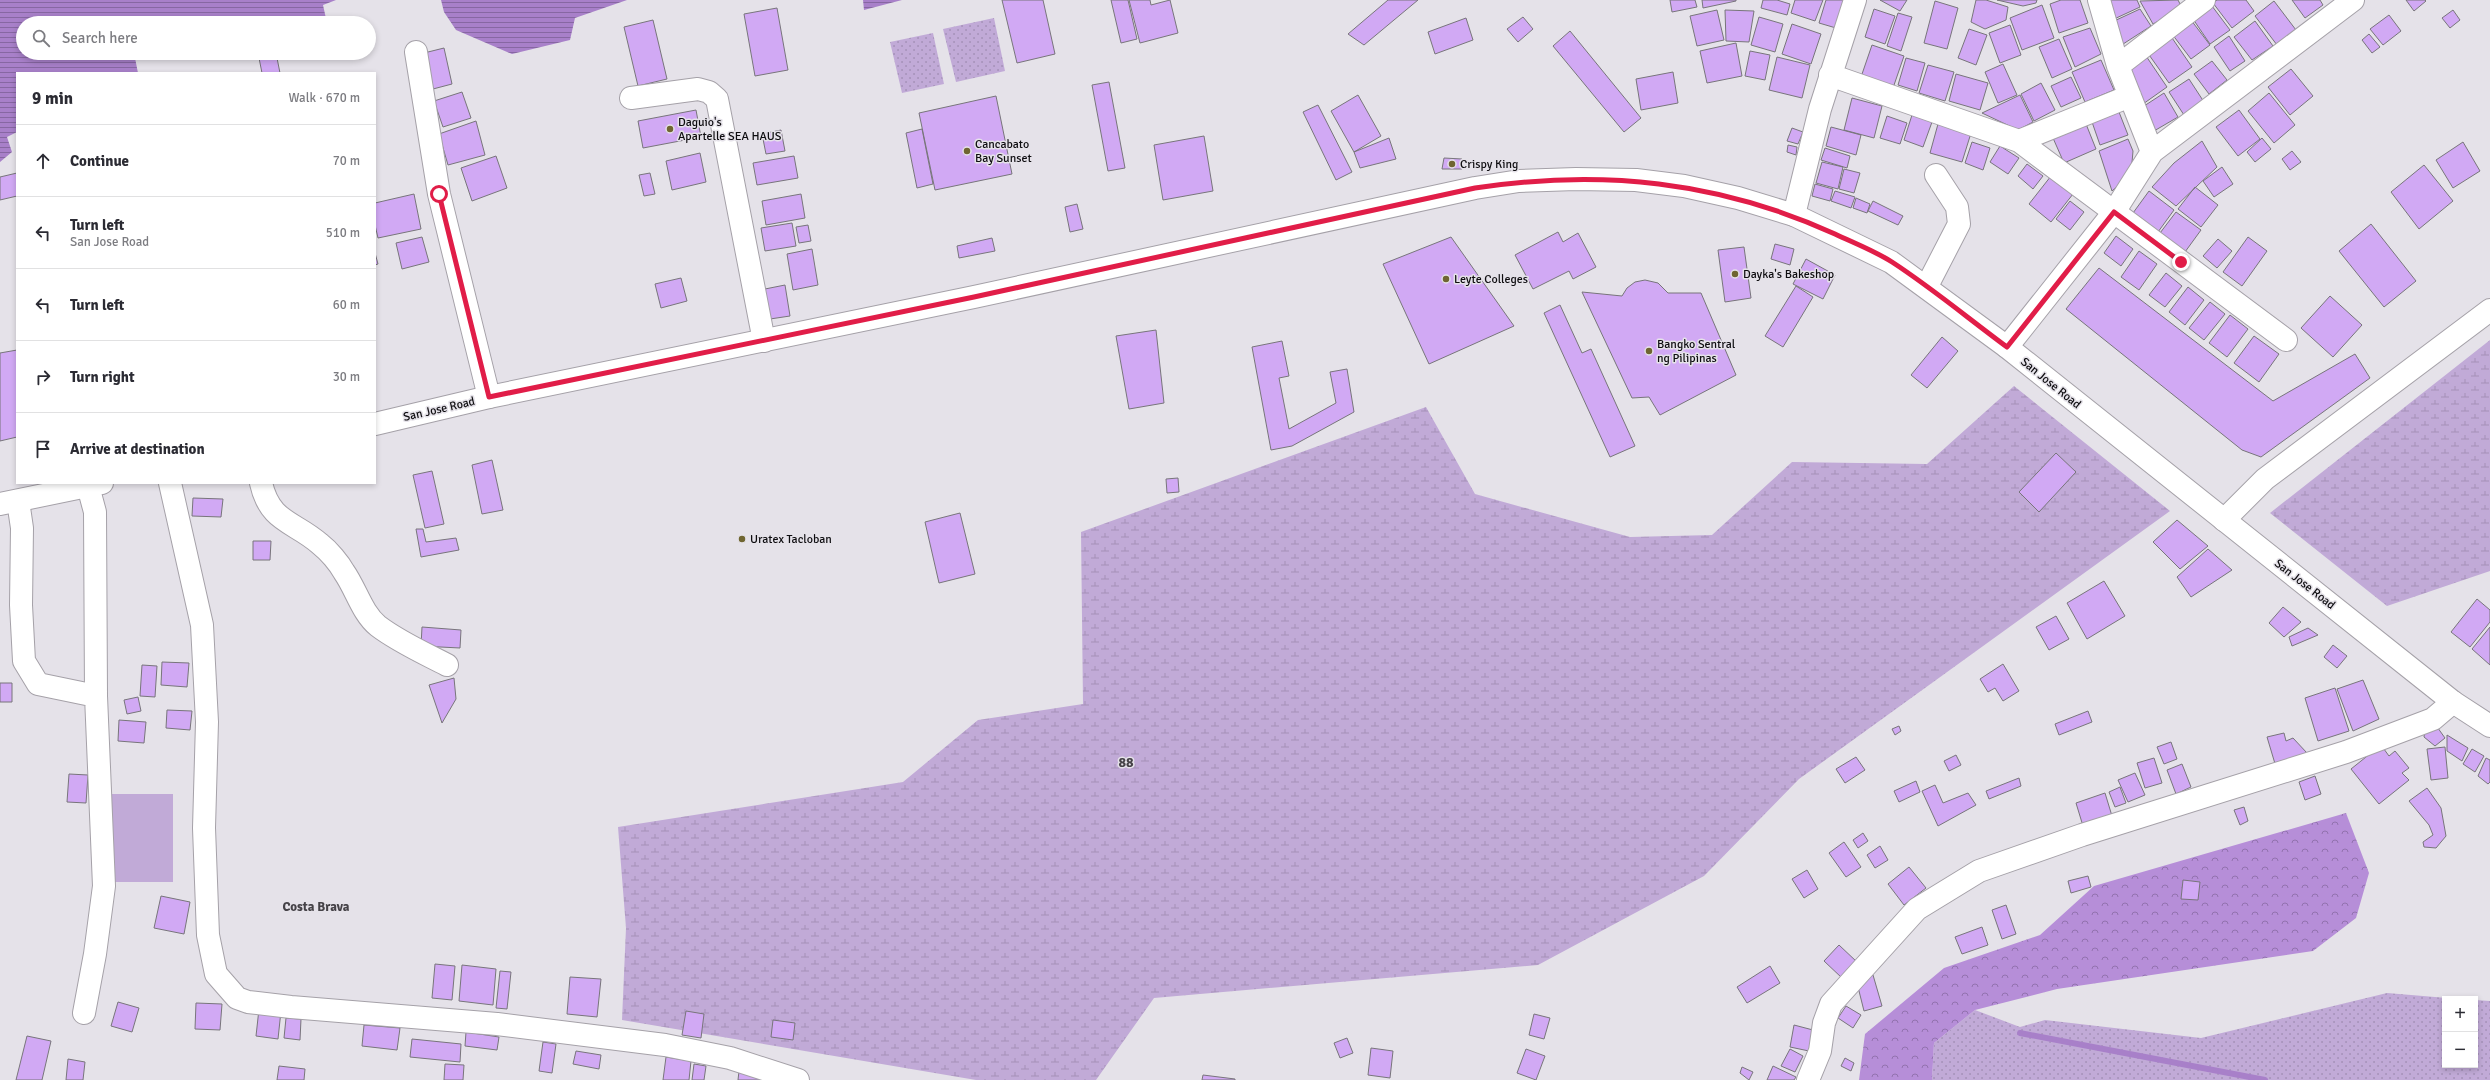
<!DOCTYPE html>
<html lang="en">
<head>
<meta charset="utf-8">
<style>
	body { margin:0; font-family:Signika,sans-serif; background:#f2f2f3; color:#2b2b33 }
	.controls { position:absolute; right:12px; bottom:12px; display:grid; overflow:hidden; border-radius:0px; box-shadow:0 2px 6px #0003 }
	.controls button { width:36px; height:36px; display:grid; place-items:center; padding:0; border:0; border-bottom:1px solid #e1e1e2; background:#fff; color:#2b2b33; font:20px sans-serif }
	.stop { position:absolute; width:12px; height:12px; margin:-9px; border:3px solid #e11d48; border-radius:50%; background:#fff }
	.stop.end { background:#e11d48; border-color:#fff; box-shadow:0 1px 4px #0008 }
	.list { margin:0; padding:0; list-style:none }
	h2 { display:flex; justify-content:space-between; align-items:center; height:52px; margin:0; padding:0 16px; font-size:17px }
	h2 small { font-size:13px; font-weight:400; color:#7c7c81 }
	.list li { display:grid; grid-template-columns:26px 1fr auto; gap:12px; align-items:center; box-sizing:border-box; height:72px; padding:0 16px; border-top:1px solid #e1e1e2 }
	.list b { display:block; font-size:15px; white-space:nowrap }
	.list p { margin:0; font-size:13px; white-space:nowrap; color:#7c7c81 }
	.list em { font-size:13px; font-style:normal; color:#7c7c81 }
	.icon { flex:none; width:22px; height:22px; fill:none; stroke:currentColor; stroke-width:2; stroke-linecap:round; stroke-linejoin:round }
	.map { position:relative; flex:none; width:2490px; height:1080px; overflow:hidden }
	.search { position:absolute; background:#fff; box-shadow:0 2px 6px #0003; left:16px; top:16px; width:360px; height:44px; display:flex; align-items:center; gap:10px; box-sizing:border-box; padding:0 14px; border-radius:22px; color:#7c7c81; font-size:15px }
	.panel { position:absolute; background:#fff; box-shadow:0 2px 6px #0003; left:16px; top:72px; width:360px; height:412px; border-radius:0px }
	.map>svg:first-child { display:block }
	.grass { fill:url(#grass-dots) }
	.forest { fill:url(#forest-crowns) }
	.wetland { fill:url(#wetland-marsh) }
	.garden { fill:#c1aad7 }
	.water { fill:url(#water-rules) }
	.lines { fill:none; stroke-linecap:round; stroke-linejoin:round }
	.stream { stroke:#a880c9; stroke-width:6 }
	.building { fill:#d1a9f4; stroke:#78757b }
	.street-casing { stroke:#a5a1a8; stroke-width:24 }
	.secondary-casing { stroke:#a5a1a8; stroke-width:24 }
	.street { stroke:#fff; stroke-width:22 }
	.secondary { stroke:#fff; stroke-width:22 }
	.route { stroke:#e11d48; stroke-width:5 }
	.poi-dot { fill:#6f6531; stroke:#e5e2e9; stroke-width:1.5 }
	.labels { text-anchor:middle; stroke-width:3; stroke-linejoin:round; paint-order:stroke }
	.poi-label { font-size:12px; fill:#0e0d10; stroke:#e5e2e9; text-anchor:start }
	.street-label { font-size:12px; fill:#0e0d10; stroke:#e5e2e9 }
	.neighbourhood-label { font-size:13px; font-weight:bold; fill:#454247; stroke:#e5e2e9 }
	.quarter-label { font-size:14px; font-weight:bold; fill:#454247; stroke:#e5e2e9 }
</style>
</head>
<body>
<div class="map">
<svg width="2490" height="1080" viewBox="0 0 2490 1080">
	<defs>
		<pattern id="grass-dots" width="8" height="8" patternUnits="userSpaceOnUse"><rect width="8" height="8" fill="#c1aad7"/><path d="M2 2h.1M6 6h.1" fill="none" stroke="#a591b8" stroke-width="1.8" stroke-linecap="round"/></pattern>
		<pattern id="forest-crowns" width="20" height="18" patternUnits="userSpaceOnUse"><rect width="20" height="18" fill="#b68ed8"/><path d="M2 6a3 3 0 1 1 6 0M12 15a3 3 0 1 1 6 0" fill="none" stroke="#9272ae"/></pattern>
		<pattern id="wetland-marsh" width="20" height="14" patternUnits="userSpaceOnUse"><rect width="20" height="14" fill="#c1aad7"/><path d="M1 5h8M5 5V1M11 12h8M15 12V8" fill="none" stroke="#a591b8"/></pattern>
		<pattern id="water-rules" width="6" height="5" patternUnits="userSpaceOnUse"><rect width="6" height="5" fill="#a880c9"/><path d="M0 2.5h6" fill="none" stroke="#8767a2"/></pattern>
	</defs>
	<rect width="100%" height="100%" fill="#e5e2e9"/>
	<path class="grass" d="M994 18 1005 71 956 82 943 29Z
		M933 33 944 84 902 93 890 42Z
		M2387 993 2459 999H2445V1065H2475V1000L2490 1001V1080H1932L1934 1043 1975 1010 2020 1027 2045 1020 2201 1038Z"/>
	<path class="forest" d="M2346 813 2369 873 2356 918 2313 951 2057 989 1975 1010 1934 1043 1932 1080H1859L1865 1034 1944 968 2040 935 2094 886Z"/>
	<path class="wetland" d="M2490 340V571L2387 606 2270 513Z
		M2014 386 2170 511 1799 779 1704 876 1538 965 1154 998 1096 1080H976L622 1020 626 928 618 827 903 782 978 720 1083 704 1081 532 1426 407 1475 494 1630 537 1712 535 1792 462 1927 464Z"/>
	<path class="garden" d="M111 794H173V882H110Z"/>
	<path class="water" d="M0 0H336L323 5 327 23H283L282 20 262 23H23V53H134L138 73H17V132L7 137 12 152 0 162Z
		M441 0H627L575 18 570 40 512 54 456 30 444 12Z
		M863 0H902L864 10Z"/>
	<g class="lines">
		<path class="stream" d="M2020 1033 2265 1080"/>
	</g>
	<path class="building" d="M1002 0H1043L1055 54 1017 63Z
		M1111 0H1128L1137 39 1121 43Z
		M1129 0H1150L1151 5 1170 0 1178 33 1140 43Z
		M1388 0H1418L1364 45 1348 34Z
		M1670 0H1695L1697 7 1672 12Z
		M1702 0H1736V1L1703 8Z
		M1763 0H1777L1790 4 1787 15 1761 8Z
		M1795 0H1823L1815 21 1791 13Z
		M1826 0H1845L1836 28 1819 23Z
		M1880 0H1907L1900 11Z
		M1976 0H1986L2008 7 2006 20 1985 29 1971 22Z
		M1997 0H2037L2036 3 2023 6Z
		M2061 0H2080L2088 23 2059 33 2050 4Z
		M2107 0H2137L2140 7 2112 20Z
		M2178 0 2182 8 2153 24 2140 1Z
		M2217 0H2246L2254 11 2232 28 2213 3Z
		M2292 0H2320L2323 5 2305 18Z
		M2406 0H2425L2426 1 2414 11Z
		M1935 1 1958 8 1947 49 1924 43Z
		M2274 1 2296 30 2277 45 2255 16Z
		M2042 5 2054 38 2022 50 2010 18Z
		M2212 6 2230 30 2210 44 2193 19Z
		M777 8 788 70 755 76 744 14Z
		M1874 9 1895 16 1885 44 1865 37Z
		M2140 9 2151 26 2120 46 2112 22Z
		M1717 10 1724 40 1697 46 1690 16Z
		M1725 10 1754 11 1749 42 1726 41Z
		M2453 10 2460 20 2450 28 2442 18Z
		M1898 13 1912 17 1901 51 1887 46Z
		M2389 15 2401 31 2383 45 2370 29Z
		M1523 17 1533 29 1518 42 1507 29Z
		M1759 17 1783 24 1775 52 1751 45Z
		M1466 18 1473 40 1435 54 1428 32Z
		M653 20 667 79 638 86 624 27Z
		M2191 20 2210 45 2191 59 2172 34Z
		M2255 21 2273 46 2252 60 2234 37Z
		M1792 24 1821 34 1811 64 1782 54Z
		M2010 25 2021 55 2000 63 1989 33Z
		M2090 28 2101 54 2075 67 2063 37Z
		M1969 29 1987 35 1976 65 1958 58Z
		M1570 31 1641 118 1624 132 1553 46Z
		M2369 34 2380 47 2372 53 2362 40Z
		M2170 35 2192 67 2169 83 2147 52Z
		M2229 36 2245 61 2230 71 2214 47Z
		M2059 39 2072 69 2052 78 2039 47Z
		M1736 43 1742 76 1707 83 1700 51Z
		M1872 45 1904 56 1893 88 1861 77Z
		M444 48 452 84 433 89 424 53Z
		M1750 51 1770 55 1765 80 1745 76Z
		M258 53H276L280 73H262Z
		M2144 53 2167 87 2143 104 2130 77 2131 63Z
		M1777 57 1810 65 1802 98 1769 90Z
		M1906 58 1925 63 1917 91 1898 85Z
		M2101 60 2114 90 2085 102 2072 72Z
		M2212 61 2227 80 2209 94 2194 74Z
		M2003 64 2017 95 1998 103 1985 72Z
		M1928 65 1954 72 1945 101 1919 93Z
		M2291 69 2313 96 2290 115 2268 87Z
		M1673 72 1678 103 1641 110 1636 79Z
		M1956 74 1988 83 1980 110 1949 101Z
		M2071 77 2081 98 2061 107 2051 86Z
		M2189 79 2204 102 2184 115 2169 92Z
		M1109 82 1125 168 1108 171 1092 85Z
		M2041 83 2055 110 2034 121 2021 94Z
		M462 92 471 118 443 127 434 101Z
		M2164 93 2178 117 2154 131 2141 108Z
		M2269 93 2295 125 2274 143 2248 111Z
		M1358 95 1381 136 1354 152 1331 111Z
		M2020 95 2033 122 2018 130 1982 113Z
		M996 96 1012 174 935 190 919 113Z
		M1852 98 1882 106 1874 138 1844 130Z
		M1318 105 1352 172 1336 180 1303 112Z
		M696 110 701 137 643 148 638 121Z
		M2239 110 2260 139 2238 156 2216 127Z
		M2119 112 2128 135 2100 145 2092 122Z
		M1912 115 1932 122 1923 147 1904 140Z
		M1887 116 1907 123 1900 144 1880 138Z
		M476 121 485 155 448 165 439 134Z
		M1938 124 1971 133 1962 162 1930 153Z
		M2086 124 2096 149 2064 163 2053 138Z
		M1831 127 1861 135 1856 155 1826 146Z
		M1792 128 1803 132 1798 144 1787 141Z
		M922 129 933 184 917 188 906 133Z
		M781 130 785 151 766 154 762 134Z
		M1204 136 1213 191 1163 200 1154 145Z
		M1389 138 1396 159 1360 168 1354 152Z
		M2262 138 2271 149 2255 162 2247 152Z
		M2128 139 2133 151 2131 174 2112 191 2099 151Z
		M2202 141 2217 167 2176 206 2152 187 2174 163Z
		M1972 142 1990 148 1983 170 1965 163Z
		M2463 142 2480 171 2453 188 2436 160Z
		M1788 145 1797 147 1796 155 1787 152Z
		M2000 146 2019 158 2008 174 1990 162Z
		M1825 148 1850 156 1847 168 1821 160Z
		M2292 151 2301 162 2290 170 2282 159Z
		M700 153 706 182 672 190 666 161Z
		M496 156 507 188 472 201 461 168Z
		M794 156 798 178 757 185 753 163Z
		M1444 158 1462 159V169H1442Z
		M1822 162 1843 167 1838 189 1816 183Z
		M2027 164 2043 176 2033 189 2018 176Z
		M2424 165 2453 201 2419 229 2391 192Z
		M2222 167 2233 184 2214 197 2203 181Z
		M1844 169 1860 173 1854 193 1839 189Z
		M17 173V196L0 200V177Z
		M650 173 655 194 644 196 639 175Z
		M2051 176 2073 194 2051 222 2029 204Z
		M1815 184 1833 189 1830 201 1812 196Z
		M2195 187 2218 205 2201 227 2178 209Z
		M1835 191 1855 197 1851 208 1831 201Z
		M2149 191 2174 210 2158 232 2133 213Z
		M414 194 421 229 378 238 375 225V203Z
		M801 194 805 218 766 225 762 201Z
		M1856 198 1870 204 1867 213 1853 208Z
		M1873 201 1903 216 1898 225 1868 211Z
		M2070 201 2084 212 2070 230 2056 219Z
		M1077 204 1083 229 1070 232 1065 207Z
		M2176 212 2201 230 2185 252 2160 233Z
		M792 223 796 246 765 251 761 228Z
		M2371 224 2416 281 2384 307 2339 251Z
		M808 225 811 241 799 243 796 227Z
		M1558 232 1563 242 1578 233 1596 267 1573 279 1569 271 1533 289 1515 255Z
		M2116 236 2133 249 2121 266 2104 253Z
		M422 237 429 262 402 269 396 243Z
		M1451 237 1514 326 1429 364 1383 264Z
		M2248 237 2267 251 2242 286 2223 272Z
		M992 238 995 251 959 258 957 246Z
		M2218 239 2232 251 2217 268 2203 256Z
		M1775 244 1794 249 1790 265 1771 259Z
		M1744 247 1751 298 1725 302 1718 250Z
		M812 249 818 285 793 290 787 254Z
		M2139 251 2157 264 2139 290 2121 277Z
		M375 253 378 264 375 265Z
		M1806 259 1835 275 1823 299 1793 284Z
		M2099 268 2273 401 2355 354 2370 378 2261 457 2242 450 2066 309Z
		M2166 273 2182 286 2165 307 2149 295Z
		M681 278 687 301 661 308 655 284Z
		M1645 280 1658 283 1668 293H1701L1736 375 1660 415 1649 397 1632 398 1582 292 1622 296 1627 288 1635 282Z
		M785 285 790 316 770 319 765 289Z
		M1796 286 1813 297 1783 347 1765 336Z
		M2188 287 2204 300 2185 325 2169 312Z
		M2330 296 2362 325 2333 357 2301 328Z
		M2210 302 2225 314 2204 340 2189 328Z
		M1560 305 1582 353 1591 349 1635 446 1610 457 1544 313Z
		M2230 315 2248 329 2227 357 2209 343Z
		M1156 330 1164 403 1129 409 1116 336Z
		M2254 336 2279 354 2259 382 2234 363Z
		M1942 337 1958 351 1927 388 1911 375Z
		M1282 341 1289 376 1279 378 1289 429 1336 403 1330 372 1347 369 1354 412 1292 446 1271 450 1252 347Z
		M17 350V437L0 441V353Z
		M2056 453 2076 472 2039 512 2019 492Z
		M492 460 503 510 482 514 472 465Z
		M432 471 444 524 425 528 413 475Z
		M1178 478 1179 492 1167 493 1166 479Z
		M193 498 223 499 221 517 192 516Z
		M960 513 975 574 939 583 925 522Z
		M2177 520 2208 546 2180 569 2153 542Z
		M416 529H423L426 542 456 538 459 550 421 557Z
		M253 541H271L270 560H253Z
		M2208 549 2232 570 2191 597 2177 577Z
		M2104 581 2125 616 2087 639 2067 603Z
		M2477 599 2490 610V622L2470 647 2451 632Z
		M2283 607 2301 622 2284 637 2269 623Z
		M2056 616 2069 639 2049 650 2036 627Z
		M422 627 461 630 460 648 421 646Z
		M2490 627V665L2472 649Z
		M2308 628 2318 635 2292 646 2289 637Z
		M2333 645 2347 656 2337 668 2324 657Z
		M162 662 189 663 187 687 161 685Z
		M2003 664 2019 691 2003 701 1995 688 1988 692 1980 679Z
		M142 665 157 666 155 697 140 696Z
		M454 678 456 699 442 723 429 685Z
		M2363 680 2379 719 2353 731 2337 689Z
		M0 683H12V702H0Z
		M2335 688 2349 731 2318 741 2305 698Z
		M138 697 141 711 127 714 124 700Z
		M167 710 192 711 190 730 166 728Z
		M2088 711 2092 722 2059 735 2055 724Z
		M119 720 146 722 144 743 118 741Z
		M2435 724 2445 738 2435 746 2424 737 2425 729Z
		M1899 726 1901 731 1895 735 1892 729Z
		M2284 733 2286 741 2293 738 2307 753 2276 767 2267 737Z
		M2447 735 2468 748 2462 761 2447 751Z
		M2171 742 2177 759 2164 764 2157 747Z
		M2381 745 2389 756 2395 751 2409 768 2402 773 2409 780 2379 804 2351 769Z
		M2445 747 2448 778 2431 780 2427 749Z
		M2472 749 2484 756 2475 772 2463 764Z
		M1956 755 1961 765 1949 771 1944 761Z
		M1856 757 1865 770 1845 783 1836 769Z
		M2154 758 2162 783 2145 788 2137 763Z
		M2486 758 2490 760V782L2488 784 2478 776Z
		M2182 764 2191 787 2176 794 2167 770Z
		M2135 773 2145 795 2128 802 2118 780Z
		M69 774 88 775 86 803 67 802Z
		M2315 776 2321 794 2305 800 2299 782Z
		M2019 778 2021 786 1989 799 1986 791Z
		M1916 781 1920 792 1899 802 1894 791Z
		M1935 785 1943 803 1968 793 1976 805 1938 826 1922 791Z
		M2120 787 2126 803 2115 807 2109 792Z
		M2427 788 2441 808 2446 836 2436 848 2424 847 2423 842 2433 835 2429 825 2409 801Z
		M2105 793 2112 816 2083 826 2076 803Z
		M2244 807 2248 821 2240 825 2234 810Z
		M1863 833 1868 841 1858 848 1853 840Z
		M1844 842 1861 867 1846 877 1829 853Z
		M1880 846 1888 860 1875 868 1867 855Z
		M1909 867 1926 888 1904 905 1888 884Z
		M1807 870 1818 889 1804 898 1792 879Z
		M2088 876 2091 887 2071 893 2068 881Z
		M2183 880 2200 882 2198 900 2181 899Z
		M161 896 190 902 184 934 154 928Z
		M2006 905 2016 934 2002 939 1992 910Z
		M1982 927 1988 945 1962 954 1955 937Z
		M1839 945 1857 962 1842 978 1824 961Z
		M435 964 455 966 452 1000 432 998Z
		M462 965 496 969 493 1005 459 1001Z
		M1770 966 1780 983 1747 1003 1737 987Z
		M500 971 511 972 507 1009 496 1008Z
		M1873 975 1882 1006 1864 1011 1856 979Z
		M570 977 601 979 597 1017 567 1014Z
		M118 1002 139 1008 132 1032 111 1026Z
		M196 1003 222 1004 220 1030 195 1029Z
		M1846 1006 1861 1015 1853 1028 1838 1018Z
		M259 1009 281 1011 278 1039 256 1036Z
		M686 1011 704 1014 701 1038 682 1035Z
		M1534 1014 1550 1018 1544 1039 1529 1035Z
		M286 1018 301 1019 300 1040 284 1038Z
		M773 1020 795 1023 793 1040 771 1037Z
		M364 1025 400 1028 397 1050 362 1046Z
		M1794 1025 1813 1030 1809 1051 1790 1047Z
		M466 1032 499 1037 497 1050 465 1046Z
		M27 1036 51 1041 42 1080H16Z
		M1347 1038 1353 1053 1340 1058 1334 1043Z
		M412 1039 461 1044 460 1062 410 1057Z
		M543 1042 556 1044 552 1073 539 1071Z
		M1371 1048 1393 1051 1390 1078 1368 1075Z
		M1526 1049 1545 1056 1536 1080 1517 1073Z
		M1790 1049 1803 1056 1795 1072 1781 1066Z
		M576 1051 601 1055 599 1069 573 1064Z
		M666 1057 691 1061 689 1080H663Z
		M1845 1058 1854 1063 1851 1071 1841 1066Z
		M68 1059 85 1062 83 1080H66Z
		M445 1064 464 1065 463 1080H444Z
		M694 1064 706 1066 704 1080H692Z
		M279 1066 305 1069 304 1080H277Z
		M1773 1066 1796 1077 1794 1080H1767Z
		M1742 1067 1753 1072 1749 1080 1740 1073Z
		M739 1071 768 1080H738Z
		M1203 1075 1235 1079V1080H1202Z"/>
	<g class="lines">
		<g class="street-casing">
			<path id="street" d="M2099 0 2118 66 2152 152
				M416 52 439 194 489 397
				M2118 66 2204 0
				M1830 75 2019 141 2286 340
				M631 98 698 89 709 92 717 99 764 341
				M2019 141 2130 96
				M1794 215 1820 109 1855 0
				M1927 286 1959 224 1957 207 1936 175
				M2007 347 2114 212 2152 152 2353 0
				M170 483 202 625 207 722 204 828 208 935 216 974 237 998 248 1002 291 1007 497 1024 665 1045 730 1058 798 1080
				M261 483C270 523 294 521 320 544 329 551 339 563 344 572 356 589 362 613 378 626 399 642 424 653 447 665
				M18 501 22 528 21 605 24 661 38 684 96 696
				M2224 520 2265 479 2490 310
				M84 1013 95 954 104 886 96 696 95 512 88 486
				M1808 1080 1820 1051 1824 1023 1831 1004 1917 909 1979 871 2082 835 2346 752 2433 719 2453 702"/>
		</g>
		<g class="secondary-casing">
			<path id="secondary" d="M375 424 489 397 974 297 1475 188 1519 181 1576 179 1636 180 1684 186 1738 198 1794 215 1891 262 2007 347 2453 702 2490 726
				M0 504 102 483"/>
		</g>
		<use href="#street" class="street"/>
		<use href="#secondary" class="secondary"/>
	</g>
	<g class="lines">
		<path class="route" d="M439 194 489 397 974 297 1475 188C1601 169 1719 181 1835 234 1854 243 1875 251 1892 262 1932 288 1969 319 2007 347L2114 212 2181 262"/>
	</g>
	<g class="poi-dot">
		<circle cx="670" cy="129" r="4"/>
		<circle cx="967" cy="151" r="4"/>
		<circle cx="1452" cy="164" r="4"/>
		<circle cx="1735" cy="274" r="4"/>
		<circle cx="1446" cy="279" r="4"/>
		<circle cx="1649" cy="351" r="4"/>
		<circle cx="742" cy="539" r="4"/>
	</g>
	<g class="labels">
		<g class="poi-label">
			<text x="678" y="126">Daguio's<tspan x="678" dy="14">Apartelle SEA HAUS</tspan></text>
			<text x="975" y="148">Cancabato<tspan x="975" dy="14">Bay Sunset</tspan></text>
			<text x="1460" y="168">Crispy King</text>
			<text x="1743" y="278">Dayka's Bakeshop</text>
			<text x="1454" y="283">Leyte Colleges</text>
			<text x="1657" y="348">Bangko Sentral<tspan x="1657" dy="14">ng Pilipinas</tspan></text>
			<text x="750" y="543">Uratex Tacloban</text>
		</g>
		<g class="street-label">
			<text transform="translate(2051 383) rotate(39)" y="4">San Jose Road</text>
			<text transform="translate(439 409) rotate(-13)" y="4">San Jose Road</text>
			<text transform="translate(2305 584) rotate(38)" y="4">San Jose Road</text>
		</g>
		<g class="neighbourhood-label">
			<text x="316" y="911">Costa Brava</text>
		</g>
		<g class="quarter-label">
			<text x="1126" y="767">88</text>
		</g>
	</g>
</svg>
<div class="controls">
<button>+</button>
<button>−</button>
</div>
<div class="stop" style="left:439px;top:194px"></div>
<div class="stop end" style="left:2181px;top:262px"></div>
<div class="search"><svg class="icon" aria-label="search" viewBox="0 0 24 24"><circle cx="10" cy="10" r="6"/><path d="M15 15l6 6"/></svg>Search here</div>
<section class="panel">
<h2>9 min<small>Walk · 670 m</small></h2>
<ul class="list">
<li><svg class="icon" aria-label="ahead" viewBox="0 0 24 24"><path d="M12 20V5M6 11l6-6 6 6"/></svg><div><b>Continue</b></div><em>70 m</em></li>
<li><svg class="icon" aria-label="left" viewBox="0 0 24 24"><path d="M17 20v-9H6M10 6l-5 5 5 5"/></svg><div><b>Turn left</b><p>San Jose Road</p></div><em>510 m</em></li>
<li><svg class="icon" aria-label="left" viewBox="0 0 24 24"><path d="M17 20v-9H6M10 6l-5 5 5 5"/></svg><div><b>Turn left</b></div><em>60 m</em></li>
<li><svg class="icon" aria-label="right" viewBox="0 0 24 24"><path d="M7 20v-9h11M14 6l5 5-5 5"/></svg><div><b>Turn right</b></div><em>30 m</em></li>
<li><svg class="icon" aria-label="arrive" viewBox="0 0 24 24"><path d="M6 21V4h12l-3 4 3 4H6"/></svg><div><b>Arrive at destination</b></div></li>
</ul>
</section>
</div>
</body>
</html>
